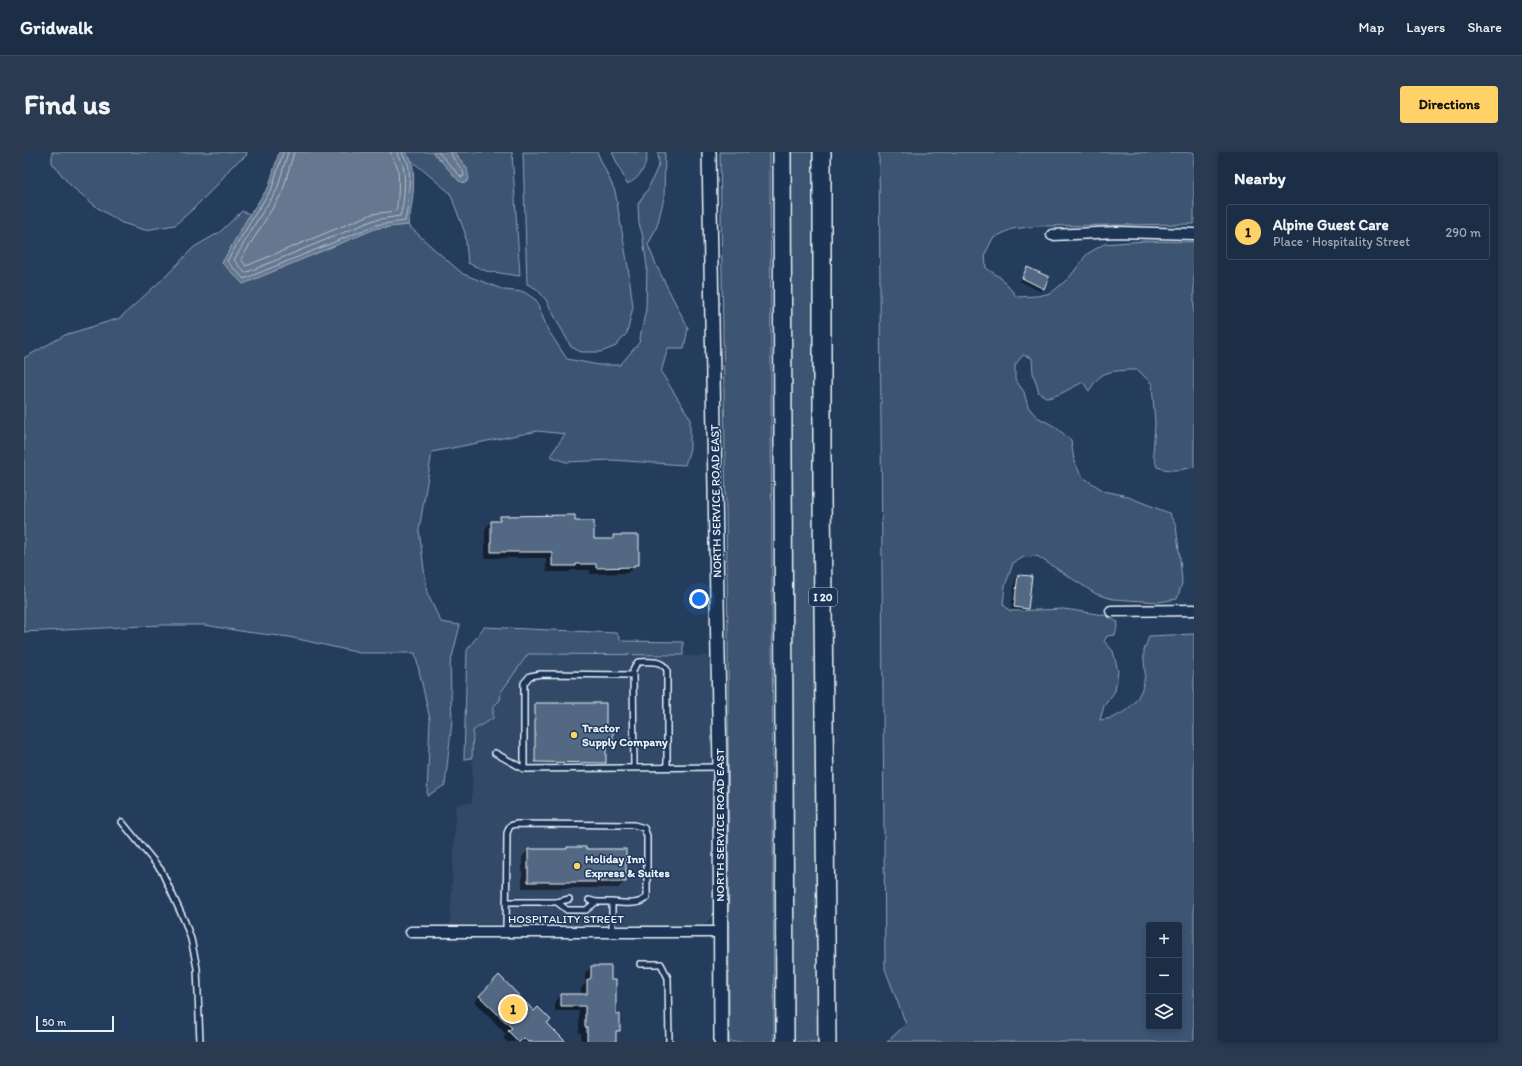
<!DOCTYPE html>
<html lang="en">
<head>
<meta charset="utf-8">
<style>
	body { margin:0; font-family:Itim,sans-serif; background:#293a51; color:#f1f3f6 }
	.controls { position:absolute; right:12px; bottom:12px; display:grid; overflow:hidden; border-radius:4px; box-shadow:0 2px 6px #0003 }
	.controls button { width:36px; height:36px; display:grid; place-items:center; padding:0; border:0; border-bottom:1px solid #3a4a5f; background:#1c2e46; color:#f1f3f6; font:20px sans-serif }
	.scale { position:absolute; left:12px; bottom:10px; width:78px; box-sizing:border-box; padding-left:4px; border:2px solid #e8f1f8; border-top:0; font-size:11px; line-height:14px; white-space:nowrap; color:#e8f1f8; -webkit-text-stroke:3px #1d3557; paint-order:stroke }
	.you { position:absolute; left:675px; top:447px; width:14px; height:14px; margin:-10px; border:3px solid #fff; border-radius:50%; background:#1a73e8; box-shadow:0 0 0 6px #1a73e833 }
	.badge { display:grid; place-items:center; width:26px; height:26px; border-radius:50%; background:#ffd166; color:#111; font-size:13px; font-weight:700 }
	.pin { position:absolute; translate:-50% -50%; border:2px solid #fff; box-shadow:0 1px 4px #0006 }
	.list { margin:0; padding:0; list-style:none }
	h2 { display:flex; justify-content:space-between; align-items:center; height:52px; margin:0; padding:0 16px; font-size:17px }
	h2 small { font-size:13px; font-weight:400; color:#a0a8b3 }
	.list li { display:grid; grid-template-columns:26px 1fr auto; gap:12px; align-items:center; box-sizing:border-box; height:56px; margin:0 8px 8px; padding:0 8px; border:1px solid #3a4a5f; border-radius:4px }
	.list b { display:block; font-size:15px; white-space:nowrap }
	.list p { margin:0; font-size:13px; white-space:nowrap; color:#a0a8b3 }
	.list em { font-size:13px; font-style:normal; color:#a0a8b3 }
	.icon { flex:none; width:22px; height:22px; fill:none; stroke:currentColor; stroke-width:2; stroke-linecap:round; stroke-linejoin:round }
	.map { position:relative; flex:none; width:1170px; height:890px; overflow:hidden; border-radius:4px }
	header { display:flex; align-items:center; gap:24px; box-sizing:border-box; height:56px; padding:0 20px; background:#1c2e46; border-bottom:1px solid #3a4a5f }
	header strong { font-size:19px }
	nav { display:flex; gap:22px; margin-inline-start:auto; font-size:14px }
	.intro { display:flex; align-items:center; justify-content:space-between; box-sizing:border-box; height:96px; padding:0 24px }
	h1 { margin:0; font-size:28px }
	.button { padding:10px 18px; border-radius:4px; background:#ffd166; color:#111; font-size:14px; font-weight:700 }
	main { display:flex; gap:24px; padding:0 24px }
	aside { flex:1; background:#1c2e46; border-radius:4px; box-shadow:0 2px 6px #0003 }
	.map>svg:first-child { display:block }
	.built { fill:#334a68 }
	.green { fill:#3e5472; stroke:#93a2b5; fill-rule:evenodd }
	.water { fill:#657890; stroke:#99a8ba }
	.shadow { fill:#0007 }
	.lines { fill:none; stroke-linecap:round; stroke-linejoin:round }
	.shore { stroke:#b4c1ce; stroke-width:1 }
	.building { fill:#536782; stroke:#e8f1f8 }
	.lane-casing { stroke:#e8f1f8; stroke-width:8 }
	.street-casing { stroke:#e8f1f8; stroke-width:13 }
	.secondary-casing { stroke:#e8f1f8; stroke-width:16 }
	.highway-casing { stroke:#e8f1f8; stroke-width:20 }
	.lane { stroke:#1d3557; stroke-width:5 }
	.street { stroke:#1d3557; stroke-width:10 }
	.secondary { stroke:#1d3557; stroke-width:13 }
	.highway { stroke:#1d3557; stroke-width:17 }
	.poi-dot { fill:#ffd166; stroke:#1d3557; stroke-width:1.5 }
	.labels { text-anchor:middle; stroke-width:3; stroke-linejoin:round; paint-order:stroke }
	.shield { fill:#1d3557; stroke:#abb9c8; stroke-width:1 }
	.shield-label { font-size:11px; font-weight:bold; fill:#e8f1f8 }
	.street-label { font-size:12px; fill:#e8f1f8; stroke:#1d3557 }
	.poi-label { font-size:12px; font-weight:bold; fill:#e8f1f8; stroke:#1d3557; text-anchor:start }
</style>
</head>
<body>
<header>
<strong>Gridwalk</strong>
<nav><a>Map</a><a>Layers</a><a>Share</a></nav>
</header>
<div class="intro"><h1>Find us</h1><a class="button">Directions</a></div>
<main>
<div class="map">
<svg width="1170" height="890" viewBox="0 0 1170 890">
	<rect width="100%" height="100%" fill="#253d5d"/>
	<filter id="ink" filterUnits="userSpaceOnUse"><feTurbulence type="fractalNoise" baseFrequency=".025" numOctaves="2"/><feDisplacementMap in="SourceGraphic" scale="8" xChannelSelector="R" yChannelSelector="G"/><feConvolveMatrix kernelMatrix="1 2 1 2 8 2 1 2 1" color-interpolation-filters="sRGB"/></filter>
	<g filter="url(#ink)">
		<path class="built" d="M504 502 687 504 689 759 687 766 682 771 673 774 426 772 432 653 438 651H448L449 579 456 573 463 571 469 555 476 548 477 540Z"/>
		<path class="green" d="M28 0H223L222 4 207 15 194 32 169 57 151 73 121 78 98 71 74 56 46 33 28 11Z
			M381 0H409L435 29 443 16 430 0H488L496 124 462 119 444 111 441 81 426 41 388 9Z
			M499 0H573L591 39 604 115 609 155 603 181 592 194 577 200H557L547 195 522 148 513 137 503 132Z
			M588 0H623C623 14 616 27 603 32Z
			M634 0H641L640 46 633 74 624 93 633 115 664 176 660 196H644L637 220 666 266V296L661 313 588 308 542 310 526 304 541 282 514 279 408 300 395 378 403 441 417 470 436 473 426 513 428 569 421 633 403 644 406 567 391 501H336L265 485 222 480 181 473H139L0 480V206L41 183 96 166 142 124 170 95 196 80 218 59 226 62 198 111 219 132 353 76 384 73 409 96 439 122 480 138 500 140 512 148 524 178 543 207 575 213H596L615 191 622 157 623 114 618 81 615 72 614 52 624 37 635 12Z
			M696 0H746L750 890H705L704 482Z
			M766 0H793L796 890H769Z
			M855 0H1170V72L1014 74 988 77 969 86 961 102 962 116 977 126 993 145 1013 144 1027 141 1045 126 1063 102 1080 92 1120 89 1170 90V315C1156 318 1147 320 1133 315L1129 302 1131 271 1128 232 1114 218C1104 218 1084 218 1077 224 1072 228 1068 234 1065 239L1059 230 1036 242 1024 246 1015 241 1009 221 1008 206 999 203 991 213V227L1000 240 1004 255 1013 265 1030 274 1047 288 1050 308 1057 324 1080 339 1099 343 1145 361 1152 374 1156 406 1158 431 1153 447 1135 450 1089 447 1072 442 1013 404 1000 405 989 411 981 434 979 452 986 459 1040 457 1080 463 1094 470 1091 483 1083 484 1080 489 1089 499 1094 519 1091 539 1080 554 1076 568C1101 566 1120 547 1121 521 1121 514 1119 506 1120 499 1121 494 1124 489 1125 484L1170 482V890H863L882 872 861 817ZM1125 773H1155V875H1125Z
			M460 475 592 481 598 489 659 490V503L504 502 477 540 476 548 469 555V566C462 571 455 573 449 579L448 606 440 607 443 498Z"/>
		<path class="water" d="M255 0H381C383 3 387 7 388 10 392 28 388 56 384 73L353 76 219 132 198 111 226 62 245 34Z
			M409 0H430L443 16 445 27 441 31 435 29Z"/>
		<path class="shadow" d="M1003 116 1019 136 1016 139 996 129Z
			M477 365 550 370 569 388H585L589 384 614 412 603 421 566 422V418H548L545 420H522V406H461V377L467 370H471Z
			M994 424 1003 456 1000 459 987 457 991 427Z
			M512 552 581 577 588 590 581 592V611L580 612 510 611 511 553Z
			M544 696 561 698 601 730 594 736H498V705L504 698H541Z
			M567 815 586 829 591 863 595 878 591 883V890H557V881H555V859H531V849L537 843H557V836L561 832V821Z
			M475 825 540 890H483L479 886 482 882 450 850Z"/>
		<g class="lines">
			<path class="shore" d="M259 0 248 36 230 64 203 109 220 127 352 73 381 69C384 58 387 22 384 11 382 7 379 5 378 0
				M264 0 253 38 234 67 210 108 221 121 350 68 376 64C380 54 382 25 379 14 378 9 373 6 373 0
				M270 0 258 41 217 107 222 114 348 62 372 59C374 51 376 22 373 14 371 9 367 7 367 0
				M414 0 437 25H439L440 23C438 14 428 9 427 0"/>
		</g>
		<path class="building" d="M1003 115 1025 125 1020 137 998 126Z
			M551 363V369H570V387H589V383H615V413H610V415L572 416V412H552V414H528V400H467V369H476V364Z
			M994 423 1008 424 1004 457 990 455Z
			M511 551H582V576H589V591H582V611L511 610Z
			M543 695H562V697H602V730H504V697H543Z
			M567 814H587V828H592V862H596V879H592V890H563V875H561V854H537V842H563V828L567 826Z
			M475 823 510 859 514 855 527 868 523 871 542 890H504L500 886 495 890 484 879 488 876 455 844Z"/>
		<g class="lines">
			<g class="lane-casing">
				<path id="lane" d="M471 601 500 617 695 615
					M610 616 609 519 611 514 614 510C625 510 637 507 643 518V615
					M500 617V531L506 524 517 522 609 523
					M98 670 137 718 161 770 167 787 173 816 176 890
					M565 748 572 750H588
					M482 750H533L545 747
					M533 750 543 758H562L572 750
					M482 780 483 681 486 674 492 672 610 673 620 676 623 684V745C615 754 599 751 588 750V780
					M616 812H637L644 826 645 890"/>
			</g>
			<g class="street-casing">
				<path id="street" d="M1028 83 1093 80 1170 82
					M1087 459 1170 458
					M387 780H697"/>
			</g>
			<g class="secondary-casing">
				<path id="secondary" d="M685 0 696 615 697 890"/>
			</g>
			<g class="highway-casing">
				<path id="highway" d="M758 0 761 890
					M798 0V343L803 890"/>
			</g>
			<use href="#lane" class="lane"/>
			<use href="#street" class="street"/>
			<use href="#secondary" class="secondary"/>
			<use href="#highway" class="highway"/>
		</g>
	</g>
	<g class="poi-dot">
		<circle cx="550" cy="583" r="4"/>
		<circle cx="553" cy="714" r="4"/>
	</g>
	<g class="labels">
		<rect class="shield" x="785" y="436" width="28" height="18" rx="3"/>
		<g class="shield-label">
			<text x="799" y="449">I 20</text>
		</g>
		<g class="street-label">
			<text transform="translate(692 349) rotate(-91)" y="4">NORTH SERVICE ROAD EAST</text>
			<text transform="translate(696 673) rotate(-90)" y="4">NORTH SERVICE ROAD EAST</text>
			<text x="542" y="771">HOSPITALITY STREET</text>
		</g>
		<g class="poi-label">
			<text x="558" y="580">Tractor<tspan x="558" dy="14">Supply Company</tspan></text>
			<text x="561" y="711">Holiday Inn<tspan x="561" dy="14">Express &amp; Suites</tspan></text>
		</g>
	</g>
</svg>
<div class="controls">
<button>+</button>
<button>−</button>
<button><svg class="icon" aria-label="layers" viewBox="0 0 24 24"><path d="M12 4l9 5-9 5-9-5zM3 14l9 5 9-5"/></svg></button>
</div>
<div class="scale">50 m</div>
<div class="you"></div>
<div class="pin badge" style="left:489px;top:857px">1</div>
</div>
<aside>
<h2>Nearby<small></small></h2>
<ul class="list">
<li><span class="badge">1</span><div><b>Alpine Guest Care</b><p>Place · Hospitality Street</p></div><em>290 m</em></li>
</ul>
</aside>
</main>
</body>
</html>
